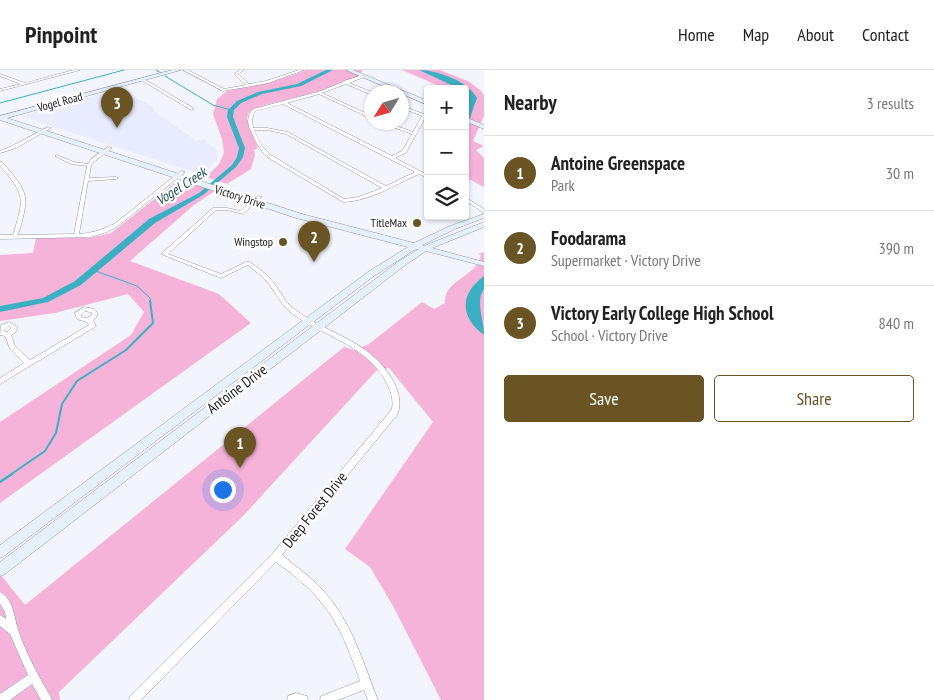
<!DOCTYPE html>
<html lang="en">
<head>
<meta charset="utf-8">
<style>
	body { margin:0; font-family:"PT Sans Narrow",sans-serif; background:#f6f6f6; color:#222 }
	.controls { position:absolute; right:15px; top:15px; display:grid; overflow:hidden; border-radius:5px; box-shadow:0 1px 4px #0004 }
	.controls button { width:45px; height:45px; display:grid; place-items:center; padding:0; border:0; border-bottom:1px solid #e0e0e0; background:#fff; color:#222; font:25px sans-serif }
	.compass { position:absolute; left:364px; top:15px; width:45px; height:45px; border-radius:50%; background:#fff; box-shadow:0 1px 4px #0004; rotate:233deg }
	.you { position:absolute; left:222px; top:419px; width:18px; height:18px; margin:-12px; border:4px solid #fff; border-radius:50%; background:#1a73e8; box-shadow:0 0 0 8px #1a73e833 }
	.badge { display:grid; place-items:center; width:32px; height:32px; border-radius:50%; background:#6a5424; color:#fff; font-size:16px; font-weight:700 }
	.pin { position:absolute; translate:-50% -41px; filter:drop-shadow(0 1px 2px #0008) }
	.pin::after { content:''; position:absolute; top:26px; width:18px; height:15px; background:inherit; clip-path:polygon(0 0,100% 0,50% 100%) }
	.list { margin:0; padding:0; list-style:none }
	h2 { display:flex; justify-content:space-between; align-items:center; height:65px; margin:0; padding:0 20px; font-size:21px }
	h2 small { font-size:16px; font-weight:400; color:#767676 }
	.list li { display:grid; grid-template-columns:32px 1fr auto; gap:15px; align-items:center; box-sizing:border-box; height:75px; padding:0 20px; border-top:1px solid #e0e0e0 }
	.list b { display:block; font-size:19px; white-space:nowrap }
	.list p { margin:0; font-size:16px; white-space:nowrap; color:#767676 }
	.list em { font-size:16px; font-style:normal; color:#767676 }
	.actions { display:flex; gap:10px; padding:15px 20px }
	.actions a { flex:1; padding:11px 0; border:1px solid #6a5424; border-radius:5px; text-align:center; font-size:18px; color:#6a5424 }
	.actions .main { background:#6a5424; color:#fff }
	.icon { flex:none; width:28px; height:28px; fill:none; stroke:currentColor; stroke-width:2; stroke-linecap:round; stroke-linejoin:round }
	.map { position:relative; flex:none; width:484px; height:630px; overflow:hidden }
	header { display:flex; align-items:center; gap:30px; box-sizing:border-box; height:70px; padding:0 25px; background:#fff; border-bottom:1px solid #e0e0e0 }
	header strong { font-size:24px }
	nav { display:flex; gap:28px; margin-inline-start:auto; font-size:18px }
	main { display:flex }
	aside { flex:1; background:#fff }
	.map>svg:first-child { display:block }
	.built { fill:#e9ecfe }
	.green { fill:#f6b3d9 }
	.water { fill:#3bb0c2 }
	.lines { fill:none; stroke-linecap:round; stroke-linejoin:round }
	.stream-far2 { stroke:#3bb0c2; stroke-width:1 }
	.stream-far1 { stroke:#3bb0c2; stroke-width:2 }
	.stream { stroke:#3bb0c2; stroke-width:2.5 }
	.river { fill:#3bb0c2; fill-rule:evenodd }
	.street-casing { stroke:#9497a4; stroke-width:1 }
	.secondary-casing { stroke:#9497a4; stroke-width:1 }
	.street { fill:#fff; fill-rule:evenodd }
	.secondary { fill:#e5f0fa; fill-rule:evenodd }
	.poi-dot { fill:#6a5424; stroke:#fff; stroke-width:2 }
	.labels { text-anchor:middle; stroke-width:5; stroke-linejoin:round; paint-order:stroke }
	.far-street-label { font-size:12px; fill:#16171c; stroke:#fff }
	.far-poi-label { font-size:12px; fill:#16171c; stroke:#fff; text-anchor:end }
	.far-water-label { font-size:14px; font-style:italic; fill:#1e4f57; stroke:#fff }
	.street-label { font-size:15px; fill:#16171c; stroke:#fff }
</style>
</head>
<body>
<header>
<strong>Pinpoint</strong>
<nav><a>Home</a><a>Map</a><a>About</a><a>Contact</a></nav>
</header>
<main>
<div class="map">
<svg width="484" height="630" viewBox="0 0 484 630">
	<rect width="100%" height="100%" fill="#f3f5fe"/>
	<path class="built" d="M122 18 135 28 153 36 154 41 197 71 203 69 218 81 217 90 203 105 20 46Z"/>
	<path class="green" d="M306 0H363L358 6 325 20 265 35 252 40 248 44 247 50 258 78 254 80 255 85 251 99 227 114 206 107 219 94 224 83 222 69 213 44 217 29 227 21 281 9Z
		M402 0H440L470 12 481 21 484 25V46L473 71 484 76 476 80 484 88V117L465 107V19H446Z
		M180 109 215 121 194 135 130 191 219 224 251 253 0 433V352L131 265 144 242 128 224 55 243 0 251V185L33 183 36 168H90L111 163Z
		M484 182V630H441L393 536 370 497 345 479 433 352 389 298 376 301 244 445 59 622 60 630H0V504L25 535 344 277 354 280 369 274 422 232 434 239 445 233C443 210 477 207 481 185L478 184Z"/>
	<path class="water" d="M419 0C437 0 468 11 477 28L465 62V35L468 30 465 19H460Z
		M484 206V219C475 231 484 250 484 265 459 246 460 224 484 206Z"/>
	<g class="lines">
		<path class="stream-far2" d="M156 0 161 3
			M165 6 213 35 231 40
			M0 33 124 0
			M93 200 137 216 150 228 151 233"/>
		<path class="stream-far1" d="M10 405 45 381 56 363 62 334 77 311 126 280 153 253 150 231"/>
		<path class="stream" d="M0 412 12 404"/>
		<path class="river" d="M326 0H333L301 16 262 24 241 33 234 40 233 47 245 78 243 87 236 97 203 125 155 153 81 215 48 232 0 242V236L43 228 75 211 149 149 199 123 232 95 237 87 239 78 227 47 228 40 237 31 258 22 297 14Z"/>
		<g class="street-casing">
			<path id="street" d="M74 0H80L0 21V19L21 14 0 6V4L25 13Z
				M183 0H188L224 19 246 15 234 4 240 0H244L238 4 249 14 266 11 299 0H304L268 13 223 21Z
				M363 5 364 7 349 13 372 22V25L346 14 322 23 372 46V49L319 24 287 33 392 86 402 81 412 64 379 52H386L413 62 422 46 402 38V36L424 44 428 42V45L426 46 406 83 395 88 428 105V108L419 104C395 115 370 131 343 132L267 87 263 83 255 70 249 57 248 51 249 45 253 39 318 22 343 12 344 11ZM283 34 415 102 386 116 288 62 267 58H253C252 51 252 46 255 41ZM254 60H267L286 64 382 118 358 127 344 129 271 85 262 76Z
				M144 9 193 38 194 39 191 40 143 11 142 10Z
				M48 57 51 58 16 78 0 83V81L12 76Z
				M108 77 112 78 95 91 91 95 89 108 116 107 118 108 116 109 88 111 79 164C92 163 102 160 114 154L181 101 185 102 118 156 107 162 91 167 0 169V165H13C24 129 26 125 0 96V92H2C29 123 30 125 18 165L74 164 87 96 71 94 55 86 57 85 74 92 88 94 91 89Z
				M258 126 262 127 243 144 227 140H216L168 184 221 204 246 192H250C258 198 267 204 273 212 280 221 285 232 294 239 330 266 370 269 394 312 399 323 402 334 397 345L282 485C298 498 315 510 328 526 353 556 364 595 378 630H368L364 620 338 630H320L321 626 360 611C350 583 340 554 320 531 308 516 292 504 276 492L141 630H129L130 626 273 483 392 339C394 329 390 319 385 310 364 273 320 266 289 241 280 233 275 222 268 213 262 206 255 201 248 195L221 208 161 184 213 138H227L240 141Z
				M465 127 484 139V143L465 130Z
				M84 237 94 239 98 243 96 248 93 250 96 256 95 257 0 314V308L24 293 10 279 5 266 0 265 1 255 9 252 18 257 15 263 11 265 15 276 30 290 89 255 87 252 77 249 75 243ZM85 241 90 242 92 243 91 246 86 248 82 247 81 244ZM9 256 11 258 7 262 4 261 3 260Z
				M0 522C12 528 14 544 17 556 22 574 32 593 41 610 44 616 49 623 52 630H41L32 614 10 630H0V624L28 605 10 564 0 556V545L6 549 5 542 0 534Z
				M296 623 307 626 308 630H287L288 626Z"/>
		</g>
		<g class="secondary-casing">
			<path id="secondary" d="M172 0H181L7 48 302 144 414 173 450 156 484 144V148L455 159 422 175 424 176 484 152V157L432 178 484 192V196L426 181 404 196 5 504 0 506V492L398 192 419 179 414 180 374 206 4 486 0 488V475L368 202 408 177 296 148 0 50V46Z
				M346 0H353L428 31V35Z
				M465 47 484 55V59L465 51Z"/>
		</g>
		<use href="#street" class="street"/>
		<use href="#secondary" class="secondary"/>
	</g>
	<g class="poi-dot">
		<circle cx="417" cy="153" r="5"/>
		<circle cx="283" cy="172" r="5"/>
	</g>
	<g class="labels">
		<g class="far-street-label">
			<text transform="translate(60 32) rotate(-15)" y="4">Vogel Road</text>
			<text transform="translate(240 127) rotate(18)" y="4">Victory Drive</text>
		</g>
		<g class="far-poi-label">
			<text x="407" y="157">TitleMax</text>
			<text x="273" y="176">Wingstop</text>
		</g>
		<g class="far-water-label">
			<text transform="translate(181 116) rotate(-33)" y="5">Vogel Creek</text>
		</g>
		<g class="street-label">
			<text transform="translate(237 319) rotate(-37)" y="5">Antoine Drive</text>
			<text transform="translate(315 440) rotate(-51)" y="5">Deep Forest Drive</text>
		</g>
	</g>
</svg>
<div class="controls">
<button>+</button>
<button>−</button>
<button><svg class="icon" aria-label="layers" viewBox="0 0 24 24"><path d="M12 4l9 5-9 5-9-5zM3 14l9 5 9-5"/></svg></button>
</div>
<svg class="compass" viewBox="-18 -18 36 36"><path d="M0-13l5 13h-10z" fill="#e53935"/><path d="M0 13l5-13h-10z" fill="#767676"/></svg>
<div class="you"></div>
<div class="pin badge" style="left:240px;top:398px">1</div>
<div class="pin badge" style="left:314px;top:192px">2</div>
<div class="pin badge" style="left:117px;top:58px">3</div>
</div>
<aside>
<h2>Nearby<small>3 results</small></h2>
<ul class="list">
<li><span class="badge">1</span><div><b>Antoine Greenspace</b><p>Park</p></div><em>30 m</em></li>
<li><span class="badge">2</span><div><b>Foodarama</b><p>Supermarket · Victory Drive</p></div><em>390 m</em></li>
<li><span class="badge">3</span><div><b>Victory Early College High School</b><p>School · Victory Drive</p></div><em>840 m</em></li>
</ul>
<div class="actions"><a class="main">Save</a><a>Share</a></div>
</aside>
</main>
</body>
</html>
